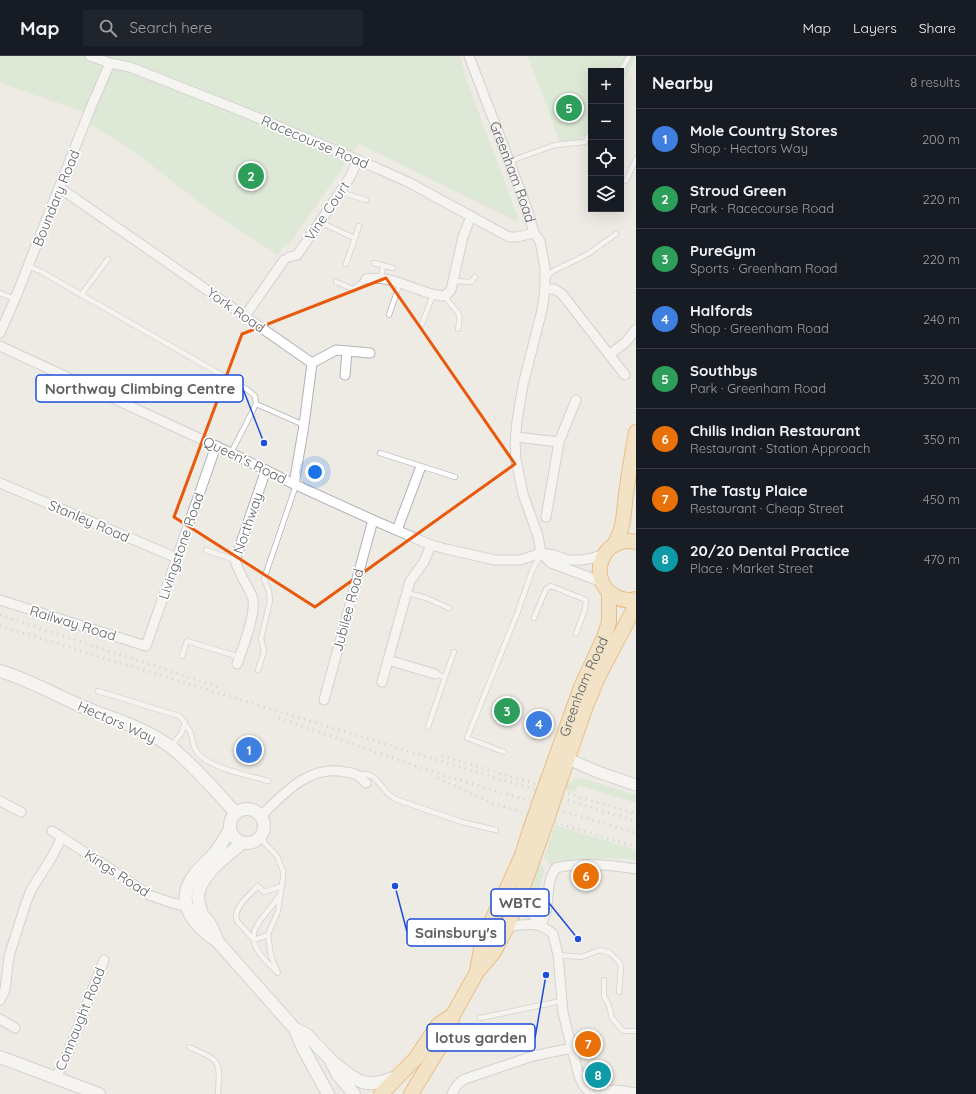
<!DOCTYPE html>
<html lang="en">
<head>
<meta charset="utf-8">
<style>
	body { margin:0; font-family:Quicksand,sans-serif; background:#20242c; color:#f1f3f6 }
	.controls { position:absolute; right:12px; top:12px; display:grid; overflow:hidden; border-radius:0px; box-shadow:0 4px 16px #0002 }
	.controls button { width:36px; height:36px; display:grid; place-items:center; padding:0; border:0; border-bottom:1px solid #363941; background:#171b24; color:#f1f3f6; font:20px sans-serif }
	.you { position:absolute; left:315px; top:416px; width:14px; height:14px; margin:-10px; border:3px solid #fff; border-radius:50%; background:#1a73e8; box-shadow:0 0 0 6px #1a73e833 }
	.badge { display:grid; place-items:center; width:26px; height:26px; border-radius:50%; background:#de3b43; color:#fff; font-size:13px; font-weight:700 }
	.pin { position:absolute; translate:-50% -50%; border:2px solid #fff; box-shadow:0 1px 4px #0006 }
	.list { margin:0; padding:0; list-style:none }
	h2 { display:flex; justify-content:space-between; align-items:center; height:52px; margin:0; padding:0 16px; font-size:17px }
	h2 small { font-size:13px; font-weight:400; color:#9ea1a6 }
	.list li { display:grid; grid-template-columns:26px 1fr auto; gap:12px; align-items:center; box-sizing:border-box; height:60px; padding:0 16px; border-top:1px solid #363941 }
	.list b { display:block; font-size:15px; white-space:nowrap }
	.list p { margin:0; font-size:13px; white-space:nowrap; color:#9ea1a6 }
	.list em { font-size:13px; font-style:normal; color:#9ea1a6 }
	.icon { flex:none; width:22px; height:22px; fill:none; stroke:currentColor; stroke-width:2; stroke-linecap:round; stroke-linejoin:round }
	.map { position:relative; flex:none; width:636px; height:1038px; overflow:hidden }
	header { display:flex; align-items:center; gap:24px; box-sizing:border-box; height:56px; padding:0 20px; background:#171b24; border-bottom:1px solid #363941 }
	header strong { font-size:19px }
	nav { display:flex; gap:22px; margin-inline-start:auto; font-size:14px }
	.search { width:280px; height:36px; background:#20242c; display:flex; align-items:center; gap:10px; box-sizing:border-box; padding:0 14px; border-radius:0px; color:#9ea1a6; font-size:15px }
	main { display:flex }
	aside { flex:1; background:#171b24 }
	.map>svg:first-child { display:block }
	.green { fill:#c7e4c3 }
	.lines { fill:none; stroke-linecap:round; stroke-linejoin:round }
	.service-casing { stroke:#b0b3b6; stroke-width:6 }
	.minor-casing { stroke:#b0b3b6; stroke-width:11 }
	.tertiary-casing { stroke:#b0b3b6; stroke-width:13 }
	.secondary-casing { stroke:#b1b5b9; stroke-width:14 }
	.trunk-casing { stroke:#e5860f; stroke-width:16 }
	.service { stroke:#fff; stroke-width:4.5 }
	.minor { stroke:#fff; stroke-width:9 }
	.tertiary { stroke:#fff; stroke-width:11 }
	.secondary { stroke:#fff; stroke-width:12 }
	.trunk { stroke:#f8daa1; stroke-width:14 }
	.rail { stroke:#b3b4b4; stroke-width:3; stroke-dasharray:1 5; stroke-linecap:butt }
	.trunk-bridge-casing { stroke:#e5860f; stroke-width:16; stroke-linecap:butt }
	.trunk-bridge { stroke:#f8daa1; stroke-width:14 }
	.marked { fill:none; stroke:#e8590c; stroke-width:3; stroke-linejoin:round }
	.labels { text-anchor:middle; stroke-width:3.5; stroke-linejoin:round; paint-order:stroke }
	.street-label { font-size:14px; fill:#5d6164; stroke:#fff }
	.leader { fill:none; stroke:#1d4ed8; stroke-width:1.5 }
	.callout-dot { fill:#1d4ed8; stroke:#fff; stroke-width:1.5 }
	.callout { fill:#fff; stroke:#1d4ed8; stroke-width:1.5 }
	.callout-label { font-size:15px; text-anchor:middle; font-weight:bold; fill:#5d6164 }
</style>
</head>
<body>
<header>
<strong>Map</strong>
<div class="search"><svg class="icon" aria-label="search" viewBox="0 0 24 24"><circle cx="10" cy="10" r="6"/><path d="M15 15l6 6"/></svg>Search here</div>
<nav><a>Map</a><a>Layers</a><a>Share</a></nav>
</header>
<main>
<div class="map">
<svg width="636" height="1038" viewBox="0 0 636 1038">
	<rect width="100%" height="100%" fill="#eeebe5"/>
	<path class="green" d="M0 0H460L467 26 519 164 516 165 359 88 288 190 285 188 278 199 224 164 196 144 136 97 90 68 93 59 0 27Z
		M528 0H636V2L621 29V15H591V74L581 83 560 87Z
		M574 723H584L636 739V747L578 729 575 736 566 734V729Z
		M555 769 636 794V804L620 802 560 805 552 811 544 801Z
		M539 805 545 813 535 845H531L529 841 530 836Z"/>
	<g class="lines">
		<g class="service-casing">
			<path id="service" d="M621 15 629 0
				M510 107 516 103 555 89 585 86 591 76
				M626 125 636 103
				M340 136 366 144
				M320 166 354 182
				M374 207 393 212
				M346 208 359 170
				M28 210 40 215 248 334 255 340 256 348 231 397
				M381 222 383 210
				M545 222 553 215 588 198 616 178
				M454 225 471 226 475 221
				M336 226 353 233 366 223
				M0 237 15 243
				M81 239 108 203
				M445 240C454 256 463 253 458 273
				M389 259 400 227
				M422 268 433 239
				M256 348 304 369
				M380 397 455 421
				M206 494 235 504
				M407 537 426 542 449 552
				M534 562 546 533 551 530 586 544 585 553 576 578
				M182 600 187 585 239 601
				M258 614 264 595 261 583 270 545 269 535 264 523 296 429
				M445 621 454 596
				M98 635 179 660 185 666 182 676 171 691
				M185 669C195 677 190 687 197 696 210 713 248 719 268 725
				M428 671 445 621 435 618
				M504 696 467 682 517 558 532 515 541 497
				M358 718C380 716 378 733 395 743L462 766 496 774
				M260 782 277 800 283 815V822L278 855 268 879 271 900 278 917
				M268 879 254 884 237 865C232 852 250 839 258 830L264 836 282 830
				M558 899 581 901 600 894 610 897 619 906 621 911 619 936
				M277 916C264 904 245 887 258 868 264 858 273 850 279 840
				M604 924V940L609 950 612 962 623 975H636
				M480 962 561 945
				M189 991C221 1006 220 1002 218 1038"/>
		</g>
		<g class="minor-casing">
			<g id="minor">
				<path d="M90 0 110 7 130 11 244 56 379 113 410 127 509 181H517L534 177"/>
				<path id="s1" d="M469 0 477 21 510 107 527 153 534 177 540 185 545 212V233L542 254 523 329 517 365 515 387 516 404 523 438 538 480 541 497 551 507 602 526"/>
				<path d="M60 132 312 307"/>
				<path d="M289 201 297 199 320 166 350 121 358 104"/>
				<path d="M366 223C386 220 402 228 420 234 429 237 436 240 445 240L451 234 463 181 471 160"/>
				<path d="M545 233H554L562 238 625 319"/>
				<path d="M245 260 284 204"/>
				<path d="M0 277 15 243 91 51 110 7"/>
				<path d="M0 290 231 397 296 429 373 464 431 489 446 493 495 504H520L541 497 555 499 567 504H582L593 502 604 498"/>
				<path d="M610 298 626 286 636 273"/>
				<path d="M312 307 336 294 370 297"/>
				<path d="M345 319 347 295"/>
				<path d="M516 381 559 386"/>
				<path d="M0 427 177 502"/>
				<path d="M294 428 304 369 312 307"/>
				<path d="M546 461 559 386 576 344"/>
				<path d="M397 474 420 413"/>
				<path d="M431 489 424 506 410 525 388 604 435 618"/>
				<path d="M0 544 146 590 216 390"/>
				<path d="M237 608C242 594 258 554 252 540 246 527 240 520 235 504L266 414"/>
				<path d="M382 626 388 604"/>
				<path d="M324 644 373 464"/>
				<path d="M0 745 21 756"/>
				<path d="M261 760C284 737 310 708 345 716 348 716 353 717 357 719 360 721 363 724 366 727"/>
				<path d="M52 775 106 810 149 839 172 847 186 850"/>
				<path d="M516 851C530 855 533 857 541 869"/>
				<path d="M541 869C544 862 547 855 547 848 549 835 548 822 556 812 582 806 610 809 636 813"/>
				<path d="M507 871C524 868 540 865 553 878L558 899 563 957 579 1020 584 1030 591 1038"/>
				<path d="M0 944 5 934 9 900 26 847 31 834 52 801 62 781"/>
				<path d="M0 963 15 972"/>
				<path d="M56 1022 67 999 104 904"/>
				<path d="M452 1038C455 1031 458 1026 465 1023L533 1000 572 992"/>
				<path d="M598 1038C610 1031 623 1035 636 1037"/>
			</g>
		</g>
		<g class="tertiary-casing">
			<path id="tertiary" d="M568 703 598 716 636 729"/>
		</g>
		<g class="secondary-casing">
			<path id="secondary" d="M0 615C29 624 54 638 81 650 112 663 145 671 172 692 196 711 215 735 236 757
				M230 770a17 17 0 1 1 34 0a17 17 0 1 1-34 0Z
				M230 773C225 782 220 791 213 799 206 806 198 813 192 822 175 848 195 871 217 885L295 973 303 992 328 1038
				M196 854C206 860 213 872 217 884
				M202 858C200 852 198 846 198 839 201 818 227 800 242 787
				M295 973 306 978 330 1003 338 1019 354 1038
				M0 1001 99 1038
				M334 1007C359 1027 367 1034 398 1020"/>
		</g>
		<g class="trunk-casing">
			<g id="trunk">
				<path d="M636 486C603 478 585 523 615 540 621 544 629 545 636 543"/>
				<path d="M614 489C625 469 623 460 626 438 629 417 632 397 636 376"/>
				<path id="s2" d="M548 723 581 631 604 581 609 566V537"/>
				<path d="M560 725 586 650 599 619 636 549"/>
				<path d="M477 915 483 883 509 828 522 799 530 774"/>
				<path d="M381 1038 416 1002 438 969 453 959"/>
				<path d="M411 1038 449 976 453 959 477 916 494 896 507 871 516 851 542 778"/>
			</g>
		</g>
		<use href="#service" class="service"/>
		<use href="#minor" class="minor"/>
		<use href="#tertiary" class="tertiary"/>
		<use href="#secondary" class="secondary"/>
		<use href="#trunk" class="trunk"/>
		<path class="rail" d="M0 559 218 631
			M0 570 636 765
			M279 662 433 716 636 777
			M442 700 636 758
			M438 722 492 747 636 791"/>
		<g class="trunk-bridge-casing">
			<path id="trunk-bridge" d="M530 774 548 723
				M542 778 560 725"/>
		</g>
		<use href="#trunk-bridge" class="trunk-bridge"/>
	</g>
	<path d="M0 0H636V1038H0ZM386 222 515 408 315 551 174 461 242 278Z" fill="#eeebe5" fill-opacity=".55" fill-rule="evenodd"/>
	<path class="marked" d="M386 222 515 408 315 551 174 461 242 278Z"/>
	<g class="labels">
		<g class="street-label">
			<text transform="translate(315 86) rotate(23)" y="5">Racecourse Road</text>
			<text dy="5" stroke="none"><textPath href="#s1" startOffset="124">Greenham Road</textPath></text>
			<text transform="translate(56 142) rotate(-68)" y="5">Boundary Road</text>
			<text transform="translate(327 155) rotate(-56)" y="5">Vine Court</text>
			<text transform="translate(236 254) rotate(35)" y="5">York Road</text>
			<text transform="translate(245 404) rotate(26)" y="5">Queen's Road</text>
			<text transform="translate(89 465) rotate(23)" y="5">Stanley Road</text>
			<text transform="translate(248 467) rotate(-71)" y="5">Northway</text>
			<text transform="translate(181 490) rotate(-71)" y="5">Livingstone Road</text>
			<text transform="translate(348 554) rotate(-75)" y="5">Jubilee Road</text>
			<text transform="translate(73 567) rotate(17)" y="5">Railway Road</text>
			<text dy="5" stroke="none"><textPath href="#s2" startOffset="99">Greenham Road</textPath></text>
			<text transform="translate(117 666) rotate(24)" y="5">Hectors Way</text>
			<text transform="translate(117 817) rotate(33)" y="5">Kings Road</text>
			<text transform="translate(80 963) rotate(-68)" y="5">Connaught Road</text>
		</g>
	</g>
	<path class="leader" d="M264 387L243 333M578 883L549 847M395 830L407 876M546 919L535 982"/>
	<g class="callout-dot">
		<circle cx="264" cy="387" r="4"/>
		<circle cx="578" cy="883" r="4"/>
		<circle cx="395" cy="830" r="4"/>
		<circle cx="546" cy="919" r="4"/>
	</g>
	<g class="callout">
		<rect x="36" y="319" width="207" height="27" rx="4"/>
		<rect x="491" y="833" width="58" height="27" rx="4"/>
		<rect x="407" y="863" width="98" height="27" rx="4"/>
		<rect x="427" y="968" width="108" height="27" rx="4"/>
	</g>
	<g class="callout-label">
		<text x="140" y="338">Northway Climbing Centre</text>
		<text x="520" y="852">WBTC</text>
		<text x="456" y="882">Sainsbury's</text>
		<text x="481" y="987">lotus garden</text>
	</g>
</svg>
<div class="controls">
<button>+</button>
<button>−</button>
<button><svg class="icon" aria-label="locate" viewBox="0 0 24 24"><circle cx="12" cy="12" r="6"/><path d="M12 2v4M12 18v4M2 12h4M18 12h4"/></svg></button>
<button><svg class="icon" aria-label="layers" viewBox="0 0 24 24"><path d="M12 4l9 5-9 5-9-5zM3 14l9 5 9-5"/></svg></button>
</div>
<div class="you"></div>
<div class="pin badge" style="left:249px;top:694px;background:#3f7fe0">1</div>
<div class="pin badge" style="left:251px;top:120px;background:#2e9e5b">2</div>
<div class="pin badge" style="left:507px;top:655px;background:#2e9e5b">3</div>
<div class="pin badge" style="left:539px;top:668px;background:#3f7fe0">4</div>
<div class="pin badge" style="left:569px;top:52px;background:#2e9e5b">5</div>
<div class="pin badge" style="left:586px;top:820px;background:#e8710a">6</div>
<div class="pin badge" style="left:588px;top:988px;background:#e8710a">7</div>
<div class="pin badge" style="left:598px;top:1019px;background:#0f9aa8">8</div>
</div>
<aside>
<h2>Nearby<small>8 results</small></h2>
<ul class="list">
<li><span class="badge" style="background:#3f7fe0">1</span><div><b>Mole Country Stores</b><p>Shop · Hectors Way</p></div><em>200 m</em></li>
<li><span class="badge" style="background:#2e9e5b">2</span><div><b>Stroud Green</b><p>Park · Racecourse Road</p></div><em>220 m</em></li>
<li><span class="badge" style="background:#2e9e5b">3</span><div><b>PureGym</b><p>Sports · Greenham Road</p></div><em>220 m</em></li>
<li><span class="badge" style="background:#3f7fe0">4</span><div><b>Halfords</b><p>Shop · Greenham Road</p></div><em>240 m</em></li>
<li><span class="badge" style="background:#2e9e5b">5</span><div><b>Southbys</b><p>Park · Greenham Road</p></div><em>320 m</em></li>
<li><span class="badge" style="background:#e8710a">6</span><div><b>Chilis Indian Restaurant</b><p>Restaurant · Station Approach</p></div><em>350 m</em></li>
<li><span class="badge" style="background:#e8710a">7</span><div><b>The Tasty Plaice</b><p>Restaurant · Cheap Street</p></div><em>450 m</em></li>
<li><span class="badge" style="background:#0f9aa8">8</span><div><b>20/20 Dental Practice</b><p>Place · Market Street</p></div><em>470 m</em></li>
</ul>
</aside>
</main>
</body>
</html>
